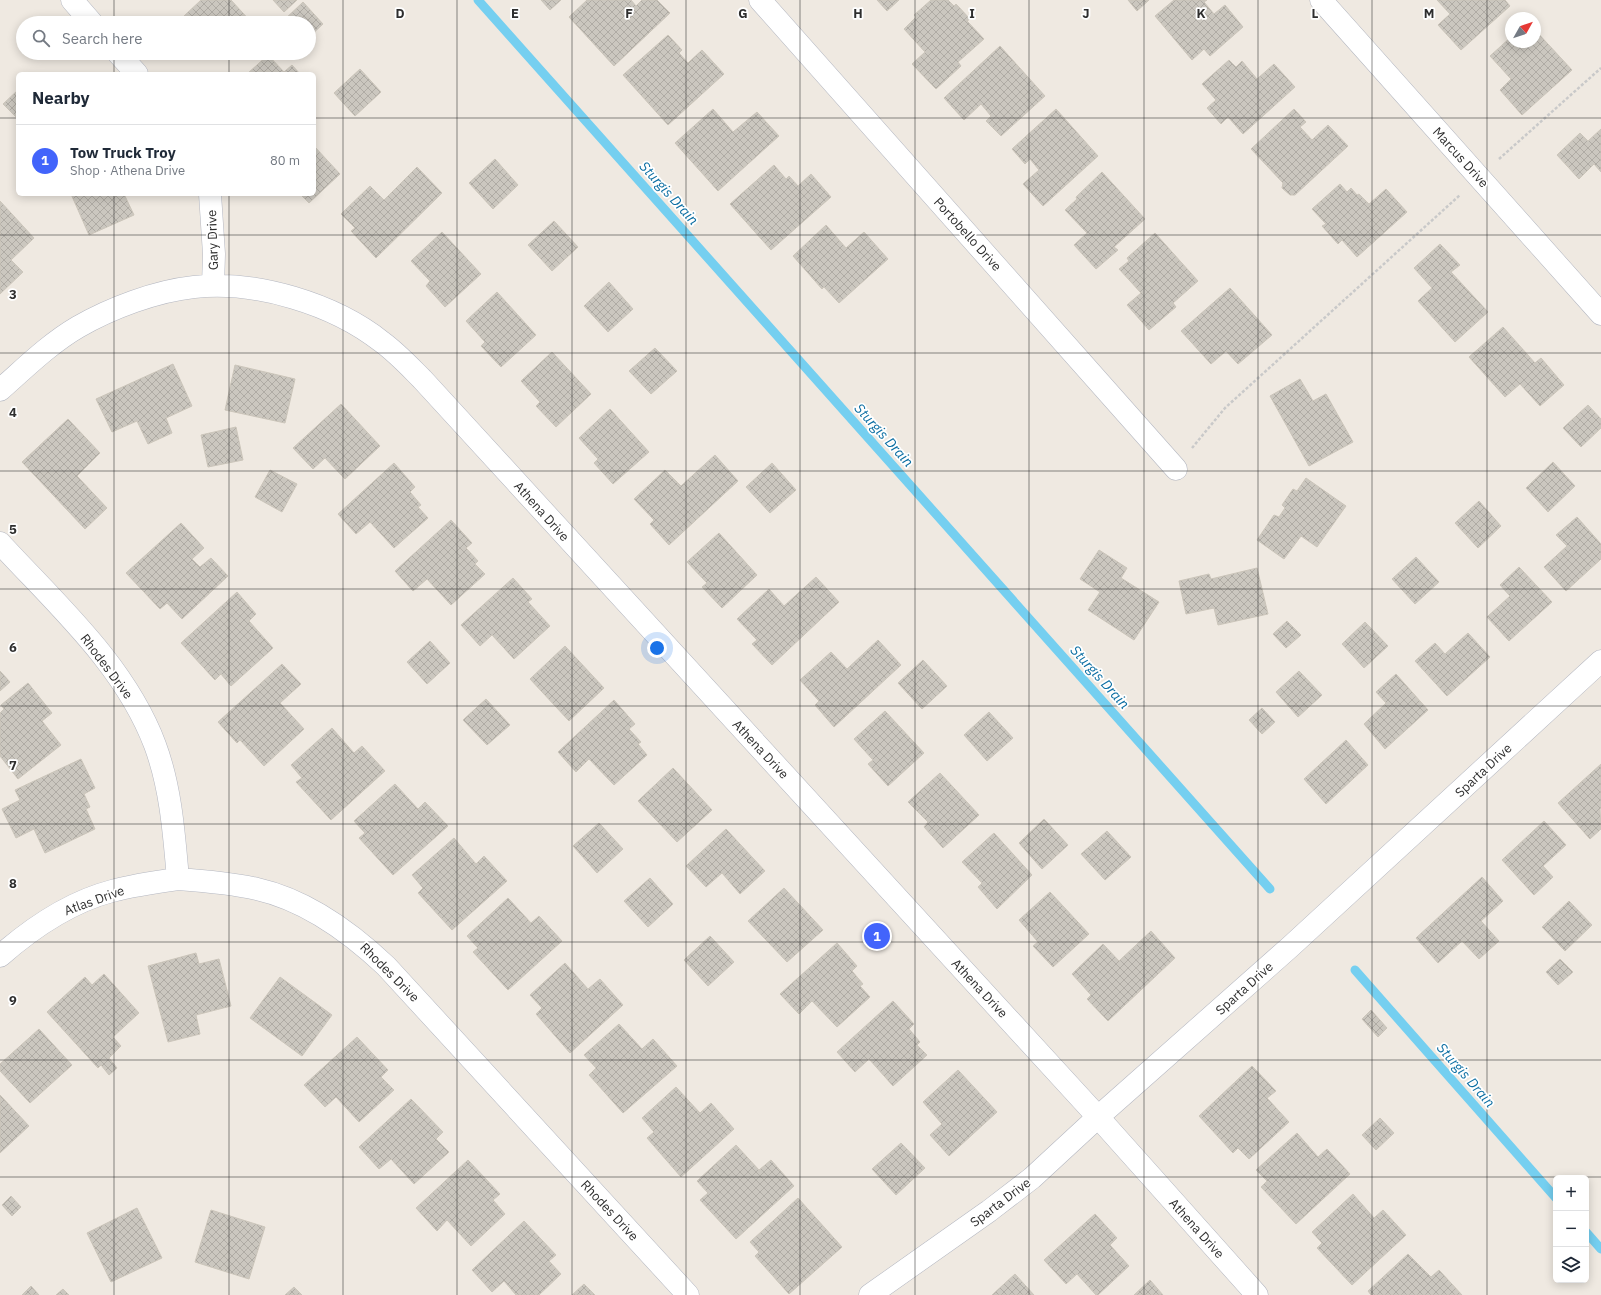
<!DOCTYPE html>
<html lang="en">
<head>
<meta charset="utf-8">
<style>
	body { margin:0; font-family:"IBM Plex Sans",sans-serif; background:#f6f6f7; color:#1f2937 }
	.controls { position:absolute; right:12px; bottom:12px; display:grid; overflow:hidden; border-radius:6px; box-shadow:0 2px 10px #0003 }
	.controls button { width:36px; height:36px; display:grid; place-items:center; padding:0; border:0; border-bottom:1px solid #e0e1e3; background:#fff; color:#1f2937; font:20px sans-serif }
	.compass { position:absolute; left:1505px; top:12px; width:36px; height:36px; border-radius:50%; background:#fff; box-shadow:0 2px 10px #0003; rotate:50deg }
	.you { position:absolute; left:657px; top:648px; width:14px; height:14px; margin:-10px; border:3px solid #fff; border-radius:50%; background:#1a73e8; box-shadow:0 0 0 6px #1a73e833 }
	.badge { display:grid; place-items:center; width:26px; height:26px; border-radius:50%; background:#4264fb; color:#fff; font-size:13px; font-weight:700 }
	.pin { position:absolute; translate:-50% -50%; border:2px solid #fff; box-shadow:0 1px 4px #0006 }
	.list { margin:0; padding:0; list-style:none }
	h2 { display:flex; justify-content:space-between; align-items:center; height:52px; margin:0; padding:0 16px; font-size:17px }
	h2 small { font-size:13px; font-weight:400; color:#747a83 }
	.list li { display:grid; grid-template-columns:26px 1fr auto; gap:12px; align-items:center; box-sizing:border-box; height:72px; padding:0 16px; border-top:1px solid #e0e1e3 }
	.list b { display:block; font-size:15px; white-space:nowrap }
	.list p { margin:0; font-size:13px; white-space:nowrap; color:#747a83 }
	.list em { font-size:13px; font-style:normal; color:#747a83 }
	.icon { flex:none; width:22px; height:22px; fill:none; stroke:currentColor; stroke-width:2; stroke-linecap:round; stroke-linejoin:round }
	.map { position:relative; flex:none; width:1601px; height:1295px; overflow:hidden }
	.search { position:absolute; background:#fff; box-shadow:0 2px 10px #0003; left:16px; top:16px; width:300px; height:44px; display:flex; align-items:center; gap:10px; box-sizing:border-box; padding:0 14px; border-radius:22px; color:#747a83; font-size:15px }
	.panel { position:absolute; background:#fff; box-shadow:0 2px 10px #0003; left:16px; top:72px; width:300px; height:124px; border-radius:6px }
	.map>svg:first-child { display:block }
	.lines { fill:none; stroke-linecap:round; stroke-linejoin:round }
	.stream { stroke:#75cff0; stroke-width:9 }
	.building { fill:url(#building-cross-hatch); stroke:#cbc5ba }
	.minor-casing { stroke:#b4b7c1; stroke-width:23 }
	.path { stroke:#c9c9c9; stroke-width:2.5; stroke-dasharray:3 2; stroke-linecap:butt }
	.minor { stroke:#fff; stroke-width:22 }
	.grid { fill:none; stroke:#2e2e2e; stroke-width:1; stroke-opacity:0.55 }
	.labels { text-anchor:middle; stroke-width:3.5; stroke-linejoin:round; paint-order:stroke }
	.street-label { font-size:13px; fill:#2e2e2e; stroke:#fff }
	.water-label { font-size:14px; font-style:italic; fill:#0d6fa3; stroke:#fff }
	.grid-label { font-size:13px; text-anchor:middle; font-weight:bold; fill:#2e2e2e; stroke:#fff; stroke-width:3.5; stroke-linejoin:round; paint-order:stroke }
</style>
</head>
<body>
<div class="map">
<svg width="1601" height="1295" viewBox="0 0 1601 1295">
	<defs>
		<pattern id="building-cross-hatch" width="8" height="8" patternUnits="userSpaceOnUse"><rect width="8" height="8" fill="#cbc7bf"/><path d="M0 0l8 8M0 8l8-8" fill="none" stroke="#afaba4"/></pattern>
	</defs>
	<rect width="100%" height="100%" fill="#efe9e1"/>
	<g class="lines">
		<path class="stream" d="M478 0 1270 889
			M1355 970 1556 1198
			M1586 1232 1601 1249"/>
	</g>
	<path class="building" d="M201 0H231L252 23H188L183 17Z
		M273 0H297L284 12Z
		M541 0H561L550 10Z
		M587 0H631L636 6 642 0H657L670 13 614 66 569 17Z
		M877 0H899L887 11Z
		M931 0H948L954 6 956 4 970 19 967 21 984 39 958 62 961 66 936 89 912 64 925 52 904 29 916 17 914 15Z
		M1128 0H1149L1137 11Z
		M1174 0H1207L1204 2 1214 14 1225 5 1243 27 1210 56 1204 49 1192 60 1155 16Z
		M1437 0H1505L1510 6 1461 50 1438 25 1450 14Z
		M303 2 323 24 309 37V23H281Z
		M1535 30 1572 70 1522 115 1500 90 1511 79 1490 56 1511 37V42H1535Z
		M668 35 682 50 679 53 688 63 702 50 724 74 668 125 623 75Z
		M1000 46 1045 96 1001 136 986 121 991 116 981 104 964 120 944 98Z
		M268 55 284 72 292 65 300 74H247Z
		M1229 60 1236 67 1242 61 1257 79 1274 64 1295 87 1243 134 1228 117 1221 124 1207 108 1216 100 1202 84Z
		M360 69 381 92 355 116 334 93Z
		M18 90V119L3 104Z
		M713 109 733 132 757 112 779 136 718 191 675 143Z
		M1056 109 1098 156 1043 206 1023 184 1039 170 1030 159 1025 164 1012 149Z
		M1294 109 1306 122 1300 127 1312 140 1328 125 1348 146 1295 195H1290L1282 188 1283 183 1251 149Z
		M1601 129V172L1594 164 1579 179 1557 155 1580 133 1588 141Z
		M314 146 340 174 309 203 300 194H314Z
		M495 159 518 185 493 209 469 183Z
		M774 165 786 179 789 176 798 186 811 174 831 197 771 250 730 204Z
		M417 167 442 193 376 258 351 231 355 228 341 214 370 186 384 200Z
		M1102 172 1145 219 1114 247 1118 250 1096 269 1074 245 1087 233 1065 210 1077 199 1076 197Z
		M1340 184 1347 192 1351 188 1357 195 1359 194 1369 204 1386 189 1407 212 1357 257 1342 240 1338 244 1322 226 1326 224 1312 209Z
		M71 194H124L134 215 89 235Z
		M0 201 34 238 11 260 23 272 0 294Z
		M554 221 578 247 552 271 528 245Z
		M826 225 846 248 864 232 888 259 839 303 824 287 822 289 793 256Z
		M442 232 481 274 445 307 426 286 430 281 411 261Z
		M1155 233 1198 281 1173 303 1176 307 1149 330 1127 305 1141 293 1119 269 1129 261 1127 258Z
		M1440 244 1460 265 1451 272 1488 312 1455 342 1418 301 1432 288 1414 268Z
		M609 282 633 309 608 332 584 306Z
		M1230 288 1272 335 1238 364 1226 351 1211 364 1181 331Z
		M497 292 536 335 501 367 481 346 485 342 466 321Z
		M1503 327 1535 363 1541 358 1564 385 1540 406 1520 384 1505 397 1469 357Z
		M655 348 677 371 651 394 629 371Z
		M552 352 591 394 556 427 536 406 540 402 521 381Z
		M173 364 192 406 166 418 172 433 148 444 137 421 112 432 96 399Z
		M235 365 295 379 285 423 225 410Z
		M1300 379 1313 401 1326 394 1353 442 1309 466 1270 396Z
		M341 404 380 446 345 479 325 458 313 469 293 448Z
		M1588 405 1601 419V428L1581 447 1563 428Z
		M610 409 649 452 613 484 594 463 598 459 579 438Z
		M68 419 100 453 77 476 107 508 85 529 22 462Z
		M236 427 243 460 208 467 201 435Z
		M715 455 738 481 669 545 650 524 654 520 634 499 665 470 681 486Z
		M1553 462 1575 486 1548 512 1526 488Z
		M394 463 415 487 410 492 421 505 418 507 428 518 394 548 370 522 356 534 338 514Z
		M772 463 796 490 770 513 746 487Z
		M270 470 297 484 282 512 255 497Z
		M1306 478 1346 506 1317 547 1301 536 1284 559 1257 540 1274 515 1279 517 1285 508 1282 505 1293 489 1297 491Z
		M1479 501 1501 526 1478 548 1455 523Z
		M1577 517 1601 544V559L1566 591 1544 567 1567 546 1556 535Z
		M451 520 472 543 466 548 478 561 475 564 485 574 451 605 427 579 413 591 395 571Z
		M181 523 204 548 192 559 200 567 211 558 228 576 182 619 167 603 160 609 126 573Z
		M719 533 757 575 722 608 702 587 707 583 687 562Z
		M1099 550 1127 568 1121 578 1159 602 1134 640 1088 610 1100 592 1080 579Z
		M1416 557 1439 582 1415 604 1392 579Z
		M1519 567 1552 602 1509 641 1487 617 1510 596 1500 585Z
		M1257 568 1268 614 1218 625 1214 608 1186 614 1179 581 1209 574 1211 579Z
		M816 577 839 602 772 665 752 644 757 640 737 619 769 589 784 606Z
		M513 578 532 599 528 602 550 626 514 659 492 635 480 646 461 625Z
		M237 592 256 614 249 621 273 648 231 686 221 674 215 680 181 643Z
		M1287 621 1301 635 1286 648 1273 634Z
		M1365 622 1388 646 1364 668 1342 644Z
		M1468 633 1490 657 1447 696 1415 661 1435 643 1445 654Z
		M878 640 901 665 834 727 815 705 819 701 800 680 831 652 847 669Z
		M430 641 450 663 427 684 407 662Z
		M565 646 604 688 569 721 530 679Z
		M923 660 947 686 922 709 898 683Z
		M282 664 301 684 280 703 304 729 264 766 240 740 237 743 218 722Z
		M0 671 10 682 0 691Z
		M1299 671 1322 695 1298 717 1276 692Z
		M1396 674 1428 710 1385 749 1364 724 1386 703 1376 692Z
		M28 683 52 713 42 721 61 745 18 779 0 756V713L4 709 1 705Z
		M486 699 510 725 487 745 463 720Z
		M614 700 635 724 629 729 641 742 638 744 647 755 614 785 589 759 576 772 558 752Z
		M1262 708 1275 722 1262 734 1249 720Z
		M885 711 924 753 888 786 868 764 873 760 854 739Z
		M989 712 1013 738 987 761 964 735Z
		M332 728 354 753 362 746 385 771 331 820 296 782 302 778 291 765Z
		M1346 740 1368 765 1326 804 1304 779Z
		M81 759 95 788 84 794 90 807 86 809 95 829 45 853 34 829 16 838 2 809 20 800 15 790Z
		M1601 764V808L1600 809 1601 829 1590 839 1558 803Z
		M673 768 712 810 677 842 638 801Z
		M940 773 979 815 943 848 924 827 928 822 908 802Z
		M395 784 418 809 425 802 448 826 393 875 359 838 365 833 354 821Z
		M1044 819 1068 845 1042 869 1019 843Z
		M1544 821 1566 845 1543 866 1553 877 1534 895 1502 860Z
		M599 823 623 849 597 873 573 846Z
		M726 829 765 871 740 894 722 873 706 887 686 866Z
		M1107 831 1131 857 1105 880 1081 854Z
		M994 833 1032 875 997 909 978 887 982 883 962 862Z
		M454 838 476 864 484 856 507 881 452 930 418 893 423 888 412 875Z
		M1482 877 1503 901 1481 921 1499 941 1479 959 1462 941 1438 963 1416 938Z
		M650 878 673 904 648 927 624 901Z
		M784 888 823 930 787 962 748 921Z
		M1050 892 1089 934 1053 967 1033 946 1038 942 1019 920Z
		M508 898 531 923 539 916 562 941 508 990 473 952 478 948 467 936Z
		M1569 901 1592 925 1565 951 1542 927Z
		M1151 931 1175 958 1108 1021 1087 999 1091 995 1072 974 1103 944 1119 961Z
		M710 936 734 962 708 986 684 960Z
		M837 943 857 966 852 971 863 984 860 986 870 997 837 1027 812 1001 799 1014 780 994Z
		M196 953 199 964 219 959 231 1006 196 1015 200 1034 168 1042 148 966Z
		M1560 959 1573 972 1558 985 1546 972Z
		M565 963 588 989 600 979 623 1005 570 1053 536 1014 542 1008 530 995Z
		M104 974 139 1013 113 1037 121 1046 109 1058 117 1068 109 1075 101 1065 98 1068 47 1012 85 977 92 985Z
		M280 977 332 1015 302 1056 250 1018Z
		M893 1001 914 1024 909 1029 920 1042 917 1045 927 1055 893 1086 869 1059 855 1072 837 1052Z
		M1371 1010 1387 1028 1378 1037 1362 1019Z
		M619 1024 642 1049 653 1039 677 1066 623 1113 589 1075 596 1068 584 1055Z
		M39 1029 72 1065 30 1103 0 1071V1064Z
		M357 1037 388 1070 381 1077 394 1090 359 1122 336 1097 325 1107 304 1085Z
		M1252 1066 1276 1091 1267 1098 1289 1122 1249 1159 1238 1148 1233 1153 1199 1116Z
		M958 1070 997 1112 949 1156 930 1135 942 1124 923 1102Z
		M676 1087 700 1113 711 1103 734 1129 681 1177 647 1138 654 1132 642 1118Z
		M0 1095 29 1126 0 1153Z
		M411 1099 443 1132 436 1139 449 1152 414 1184 391 1159 379 1169 359 1147Z
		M1380 1118 1394 1133 1376 1150 1362 1135Z
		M1297 1133 1318 1157 1327 1149 1350 1174 1296 1224 1261 1187 1267 1181 1256 1170Z
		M901 1143 925 1168 896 1195 872 1169Z
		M736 1145 759 1170 771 1160 794 1186 736 1239 700 1200 708 1193 697 1181Z
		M468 1160 500 1194 493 1200 505 1214 471 1246 447 1220 437 1231 416 1208Z
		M1353 1194 1374 1218 1383 1210 1406 1235 1352 1285 1317 1248 1322 1243 1312 1232Z
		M11 1196 21 1207 12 1216 2 1205Z
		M798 1198 842 1247 789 1294 755 1256 759 1252 750 1242Z
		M137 1208 162 1258 111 1282 87 1233Z
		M211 1210 265 1227 249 1279 195 1262Z
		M1095 1214 1117 1238 1110 1245 1129 1266 1098 1295H1096L1077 1274 1066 1284 1044 1260Z
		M524 1221 556 1255 549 1261 561 1274 539 1295H516L504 1281 492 1292 472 1270Z
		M1408 1254 1431 1277 1439 1270 1462 1295H1371L1368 1291Z
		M1015 1274 1034 1295H992Z
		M1150 1280 1163 1295H1134Z
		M584 1284 595 1295H572Z
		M31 1286 39 1295H22Z
		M294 1287 302 1295H285Z
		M63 1289 69 1295H56Z"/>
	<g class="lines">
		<g class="minor-casing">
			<path id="minor" d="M72 0 92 23
				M760 0 1176 469
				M1321 0 1601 314
				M118 53 137 74
				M210 194 214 254 213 286
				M0 390C25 368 49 344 78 327 111 308 156 291 194 287 256 280 334 304 382 342 397 353 409 366 422 379L1098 1117 1257 1295
				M0 543C57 605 125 665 155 745 171 788 174 834 178 879 205 881 231 883 257 889 306 900 350 932 386 966L688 1295
				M0 956C33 927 70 902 112 891 134 885 156 882 178 879
				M870 1295 989 1211 1032 1178 1098 1117 1290 947 1601 661"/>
		</g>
		<path class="path" d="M1499 159 1601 68
			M1192 448 1225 408 1460 195"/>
		<use href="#minor" class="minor"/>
	</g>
	<path class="grid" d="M114 0V23M229 0V23M343 0V1295M457 0V1295M572 0V1295M686 0V1295M800 0V1295M915 0V1295M1029 0V1295M1144 0V1295M1258 0V1295M1372 0V1295M1487 0V1295M114 53V74M229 53V74M0 118H18M314 118H1601M114 194V1295M229 194V1295M0 235H1601M0 353H1601M0 471H1601M0 589H1601M0 706H1601M0 824H1601M0 942H1601M0 1060H1601M0 1177H1601"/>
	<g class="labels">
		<g class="street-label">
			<text transform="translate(1461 157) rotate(48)" y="5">Marcus Drive</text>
			<text transform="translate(968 234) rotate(48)" y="5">Portobello Drive</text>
			<text transform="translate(212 240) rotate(-92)" y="5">Gary Drive</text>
			<text transform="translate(542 511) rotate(48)" y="5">Athena Drive</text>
			<text transform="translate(107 666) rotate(53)" y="5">Rhodes Drive</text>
			<text transform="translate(761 749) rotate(47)" y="5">Athena Drive</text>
			<text transform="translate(1483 770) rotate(-43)" y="5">Sparta Drive</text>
			<text transform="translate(94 900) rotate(-20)" y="5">Atlas Drive</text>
			<text transform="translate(390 972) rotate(45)" y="5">Rhodes Drive</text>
			<text transform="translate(980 988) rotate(47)" y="5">Athena Drive</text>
			<text transform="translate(1244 988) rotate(-42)" y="5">Sparta Drive</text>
			<text transform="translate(1000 1202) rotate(-37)" y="5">Sparta Drive</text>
			<text transform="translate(610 1210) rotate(47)" y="5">Rhodes Drive</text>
			<text transform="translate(1197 1228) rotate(48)" y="5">Athena Drive</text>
		</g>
		<g class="water-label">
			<text transform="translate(669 193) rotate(48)" y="5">Sturgis Drain</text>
			<text transform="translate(884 435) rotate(48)" y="5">Sturgis Drain</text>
			<text transform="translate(1100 677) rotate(48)" y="5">Sturgis Drain</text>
			<text transform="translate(1466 1075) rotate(49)" y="5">Sturgis Drain</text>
		</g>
	</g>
	<g class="grid-label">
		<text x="400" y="18">D</text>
		<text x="515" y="18">E</text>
		<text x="629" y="18">F</text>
		<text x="743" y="18">G</text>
		<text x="858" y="18">H</text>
		<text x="972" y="18">I</text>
		<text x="1086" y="18">J</text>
		<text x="1201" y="18">K</text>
		<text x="1315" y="18">L</text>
		<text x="1429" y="18">M</text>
		<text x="13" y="299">3</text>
		<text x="13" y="417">4</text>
		<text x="13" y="534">5</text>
		<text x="13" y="652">6</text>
		<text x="13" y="770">7</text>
		<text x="13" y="888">8</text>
		<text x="13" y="1005">9</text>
	</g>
</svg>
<div class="controls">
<button>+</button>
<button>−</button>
<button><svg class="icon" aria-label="layers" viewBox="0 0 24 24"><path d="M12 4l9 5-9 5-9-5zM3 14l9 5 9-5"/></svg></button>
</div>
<svg class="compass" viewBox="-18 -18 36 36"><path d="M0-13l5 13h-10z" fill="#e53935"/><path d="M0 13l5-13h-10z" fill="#747a83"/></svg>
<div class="you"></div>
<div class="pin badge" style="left:877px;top:936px">1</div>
<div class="search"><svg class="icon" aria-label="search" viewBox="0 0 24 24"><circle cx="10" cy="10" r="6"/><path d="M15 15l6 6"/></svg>Search here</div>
<section class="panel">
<h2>Nearby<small></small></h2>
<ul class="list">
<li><span class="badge">1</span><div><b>Tow Truck Troy</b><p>Shop · Athena Drive</p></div><em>80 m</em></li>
</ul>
</section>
</div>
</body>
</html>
